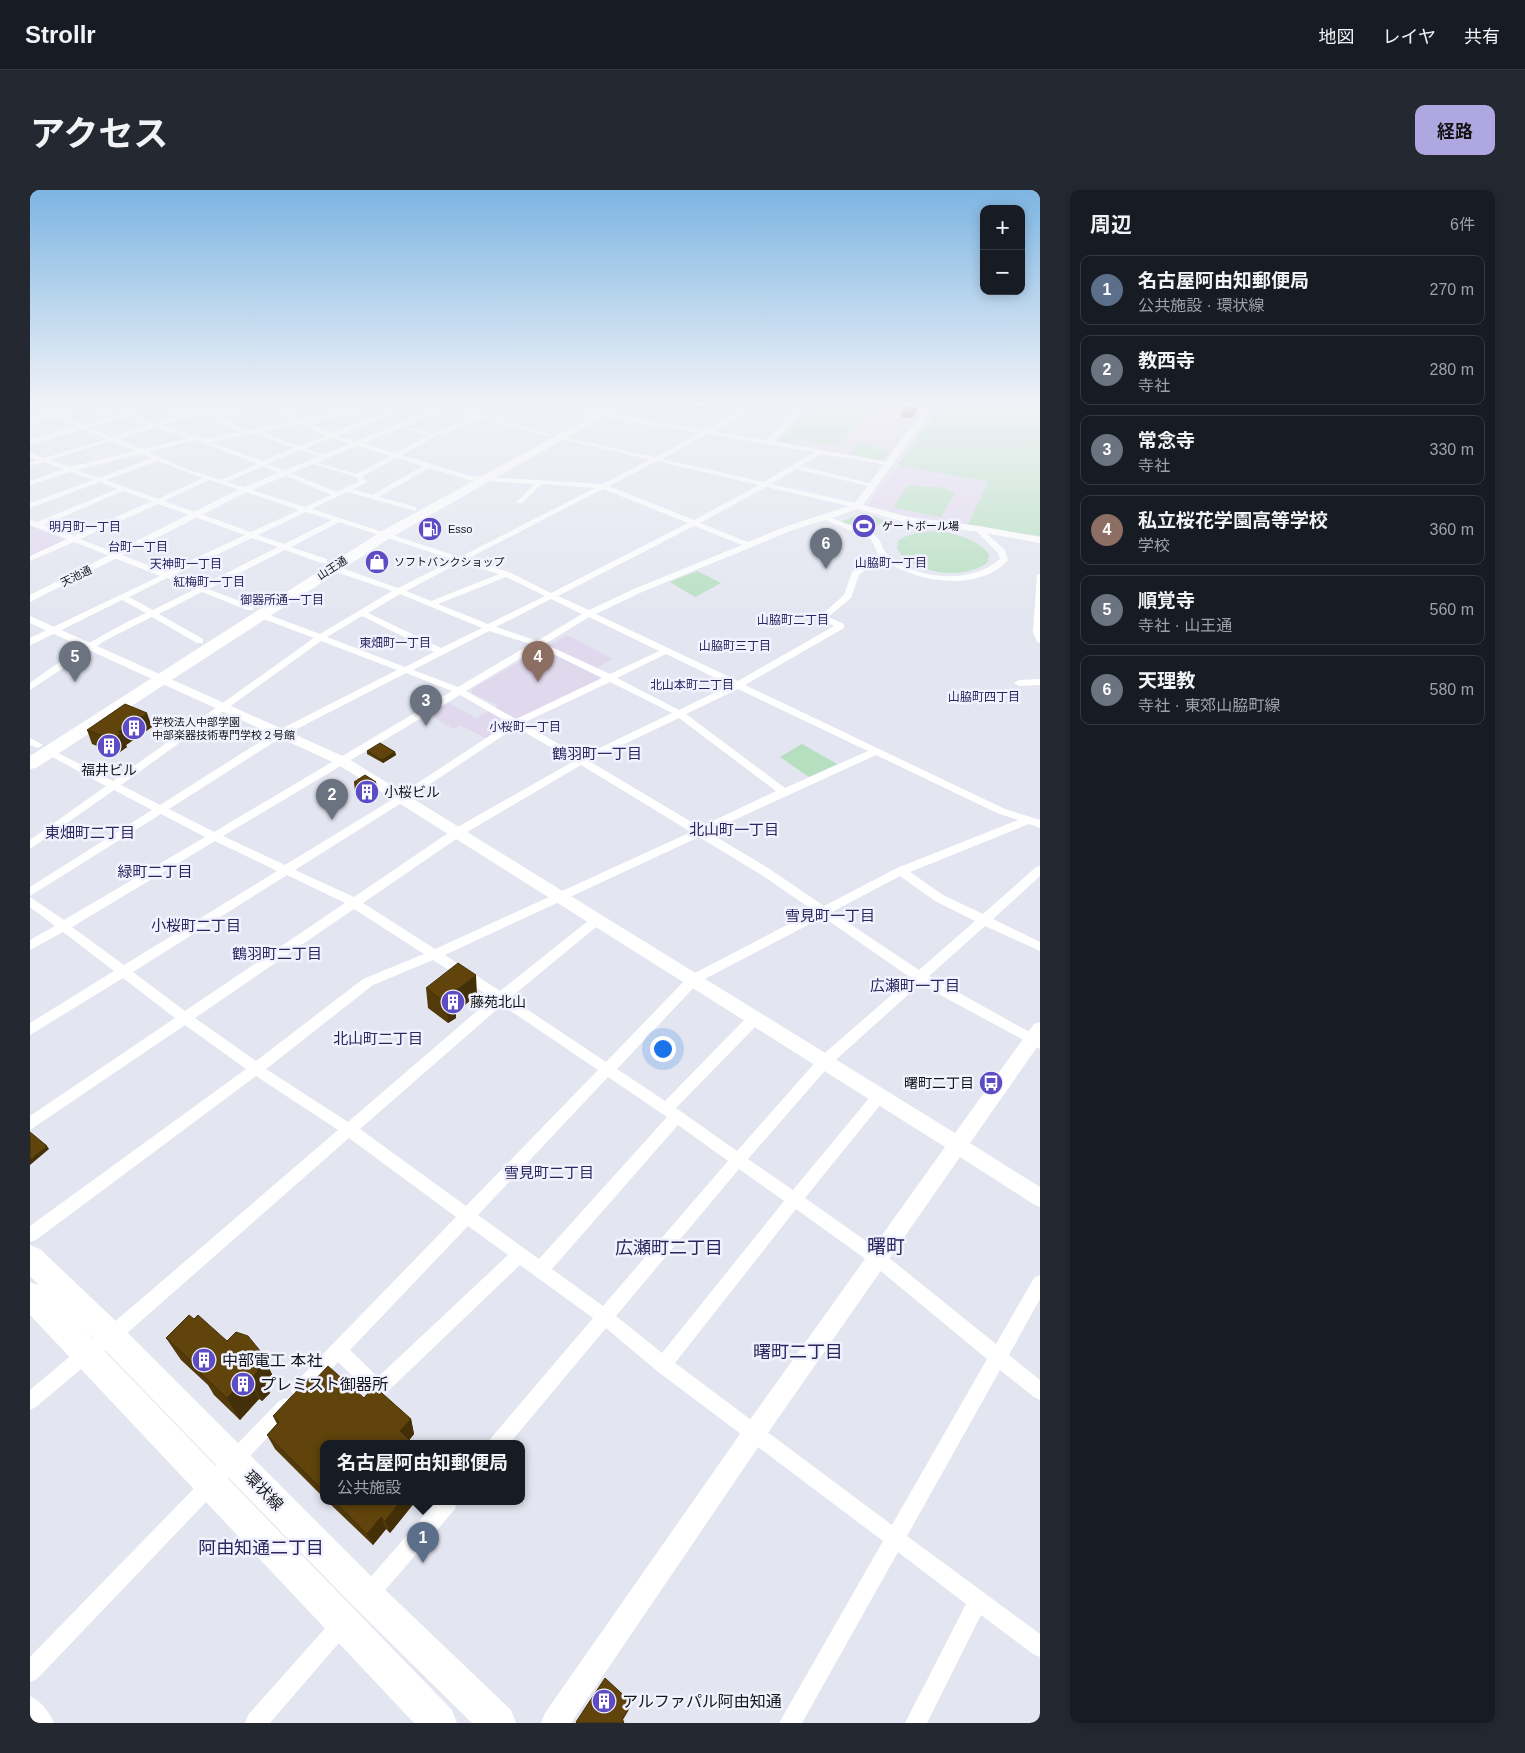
<!DOCTYPE html>
<html lang="ja">
<head>
<meta charset="utf-8">
<style>
	body { margin:0; font-family:Arial,"Noto Sans JP",sans-serif; background:#242831; color:#f1f3f6 }
	.controls { position:absolute; right:15px; top:15px; display:grid; overflow:hidden; border-radius:10px; box-shadow:0 2px 12px #0003 }
	.controls button { width:45px; height:45px; display:grid; place-items:center; padding:0; border:0; border-bottom:1px solid #363941; background:#171b24; color:#f1f3f6; font:25px sans-serif }
	.you { position:absolute; left:632px; top:858px; width:18px; height:18px; margin:-12px; border:4px solid #fff; border-radius:50%; background:#1a73e8; box-shadow:0 0 0 8px #1a73e833 }
	.badge { display:grid; place-items:center; width:32px; height:32px; border-radius:50%; background:#afa8e0; color:#fff; font-size:16px; font-weight:700 }
	.pin { position:absolute; translate:-50% -41px; filter:drop-shadow(0 1px 2px #0008) }
	.pin::after { content:''; position:absolute; top:26px; width:18px; height:15px; background:inherit; clip-path:polygon(0 0,100% 0,50% 100%) }
	.popup { position:absolute; left:290px; top:1250px; width:205px; height:65px; box-sizing:border-box; display:grid; place-content:center; border-radius:10px; background:#171b24; filter:drop-shadow(0 1px 4px #0005); font-size:16px; white-space:nowrap; color:#9ea1a6 }
	.popup b { font-size:19px; color:#f1f3f6 }
	.popup::after { content:''; position:absolute; left:50%; top:100%; margin-left:-10px; border:10px solid transparent; border-top-color:#171b24 }
	.list { margin:0; padding:0; list-style:none }
	h2 { display:flex; justify-content:space-between; align-items:center; height:65px; margin:0; padding:0 20px; font-size:21px }
	h2 small { font-size:16px; font-weight:400; color:#9ea1a6 }
	.list li { display:grid; grid-template-columns:32px 1fr auto; gap:15px; align-items:center; box-sizing:border-box; height:70px; margin:0 10px 10px; padding:0 10px; border:1px solid #363941; border-radius:10px }
	.list b { display:block; font-size:19px; white-space:nowrap }
	.list p { margin:0; font-size:16px; white-space:nowrap; color:#9ea1a6 }
	.list em { font-size:16px; font-style:normal; color:#9ea1a6 }
	.map { position:relative; flex:none; width:1010px; height:1533px; overflow:hidden; border-radius:10px }
	header { display:flex; align-items:center; gap:30px; box-sizing:border-box; height:70px; padding:0 25px; background:#171b24; border-bottom:1px solid #363941 }
	header strong { font-size:24px }
	nav { display:flex; gap:28px; margin-inline-start:auto; font-size:18px }
	.intro { display:flex; align-items:center; justify-content:space-between; box-sizing:border-box; height:120px; padding:0 30px }
	h1 { margin:0; font-size:35px }
	.button { padding:12px 22px; border-radius:10px; background:#afa8e0; color:#111; font-size:18px; font-weight:700 }
	main { display:flex; gap:30px; padding:0 30px }
	aside { flex:1; background:#171b24; border-radius:10px; box-shadow:0 2px 12px #0003 }
	.map>svg:first-child { display:block }
	.education { fill:#e0d8ed }
	.green { fill:#b6dfc0 }
	.lines { fill:none; stroke-linecap:round; stroke-linejoin:round }
	.minor { fill:#fff; fill-rule:evenodd }
	.tertiary { fill:#fff; fill-rule:evenodd }
	.primary { fill:#fff; fill-rule:evenodd }
	.wall { fill:#533a0a }
	.shaded-wall { fill:#433008 }
	.building { fill:#60440c; stroke:#433008 }
	.labels { text-anchor:middle; stroke-width:5; stroke-linejoin:round; paint-order:stroke }
	.far-poi-label { font-size:11px; fill:#141518; stroke:#f1f2fe; text-anchor:start }
	.far-street-label { font-size:11px; fill:#141518; stroke:#f1f2fe }
	.far-neighbourhood-label { font-size:12px; fill:#2c255f; stroke:#f1f2fe }
	.poi-label { font-size:14px; fill:#141518; stroke:#f1f2fe; text-anchor:start }
	.neighbourhood-label { font-size:15px; fill:#2c255f; stroke:#f1f2fe }
	.near-poi-label { font-size:16px; fill:#141518; stroke:#f1f2fe; text-anchor:start }
	.near-street-label { font-size:16px; fill:#141518; stroke:#f1f2fe }
	.near-neighbourhood-label { font-size:18px; fill:#2c255f; stroke:#f1f2fe }
	.near-quarter-label { font-size:19px; fill:#2c255f; stroke:#f1f2fe }
</style>
</head>
<body>
<header>
<strong>Strollr</strong>
<nav><a>地図</a><a>レイヤ</a><a>共有</a></nav>
</header>
<div class="intro"><h1>アクセス</h1><a class="button">経路</a></div>
<main>
<div class="map">
<svg width="1010" height="1533" viewBox="0 0 1010 1533">
	<rect width="100%" height="100%" fill="#e3e5f0"/>
	<path class="education" d="M782 215H848L891 221 855 271 745 251Z
		M868 275 958 292 937 336 888 330 837 316Z
		M0 336 37 350 0 367Z
		M537 445 583 469 561 481 574 487 457 549 430 535 423 539 399 524 419 513 447 528 468 515 441 503 443 498Z"/>
	<path class="green" d="M793 215H824L811 230 825 215 847 217 831 234H828L812 251 796 255 764 249V251L757 253 748 249 755 247 778 224 784 225Z
		M904 215H1010V346L937 336 958 292 868 275 895 236 904 229 902 227 905 221Z
		M829 253 844 256 843 258 859 261 853 270 820 264Z
		M878 295C892 298 913 294 925 303L911 327 863 318Z
		M834 323 856 331 835 341 810 332Z
		M907 341C927 344 945 348 959 364L958 372C934 391 884 384 867 359L868 351C880 342 893 342 907 341Z
		M667 381 691 393 665 407 640 392Z
		M772 554 807 574 779 587 750 567Z"/>
	<g class="lines">
		<path class="minor" d="M0 215H6L28 224 55 215H68L67 216 87 225 125 233 150 226 125 215H133L157 224 176 222 171 215H177L185 223 237 215H249L272 230 344 215H352L334 222 277 233 301 243 377 215H385L307 246 365 263 397 246 369 236V234L402 244 445 226 411 215H419L520 244 517 246 452 228 404 247 372 265 440 286 572 294 620 270 529 248V246L625 267 670 243 515 217 512 215H524L675 240 723 215H730L683 241 736 250 770 220 745 217 742 215 773 217 776 215H782L743 251 862 273 859 275 791 264 770 276 847 295 843 297 766 279 741 294 830 314V318L802 328C811 332 842 342 847 347 852 352 852 359 857 364 884 390 941 395 970 369L968 363 946 341V337H949L975 360 978 370C949 403 884 393 852 368L829 385 821 408 798 427 814 434V438L715 495 975 619 1010 630V638L999 634 880 682 913 705 953 724 1006 677 1010 676V686L963 729 1010 752V761L955 736 899 786 1010 848V859L890 794 799 876 718 969 763 1000 845 901 850 899 855 901 857 905 855 909 775 1008 853 1063 966 1154 1004 1088 1010 1085V1109L979 1165 1010 1190V1210L1004 1207 970 1180 877 1346 1010 1444V1467L1003 1464 951 1425 897 1533H875L936 1414 868 1362 772 1533H749L853 1351 627 1181 576 1138 479 1254H458L461 1248 563 1128 490 1075 354 1205 348 1208 342 1205 308 1172 276 1206 270 1209 264 1206 261 1200 264 1194 426 1027 319 948 87 1152 63 1169 6 1217 0 1220V1200L51 1157 75 1140 308 940 226 886 6 1050 0 1052V1036L216 879 155 835 0 940V926L145 828 93 788 0 845V833L84 781 33 742 0 760V750L25 736 0 717V707L34 730 175 647 131 624 0 706V697L122 620 84 600 0 659V650L76 596 13 562 14 560H22L83 591 284 448 228 427V423H234L290 444 362 401 300 380V376H306L368 398 424 370 309 332 261 357 297 369V373H291L255 360 178 399 223 416V420H217L172 402 129 424 173 449V453H167L122 427 76 450 0 500V493C37 466 74 442 116 423L92 410 3 454 0 455V448L130 386 44 352 0 371V366L37 349 0 335V330L7 332 87 299 70 292 0 318V313L63 290 40 282 0 295V291L33 279 13 272 0 276V272L7 270 0 267V263L14 268 76 249 25 227 0 235V231L20 225 0 216ZM243 217 265 231 217 241 190 226ZM60 218 84 228H89L119 235 82 247 33 226ZM179 225 210 242 174 249 132 235 157 228ZM270 234 296 246 269 256 231 242ZM125 237 158 248 112 259 88 249ZM224 243 263 258 233 271 181 252ZM677 244 784 262 734 292 632 269ZM301 248 360 266 327 284 280 271V273L326 287 329 291 307 302 238 274 269 260 296 268V266L275 258ZM165 250 227 274 191 290 159 280 118 262ZM81 251 105 261 40 277 20 270ZM111 264 122 268 69 288 47 280ZM366 268 393 276 342 305 323 299 337 292 332 287ZM127 271 173 288 128 309 76 290ZM627 271 729 295 664 330 579 296ZM233 276 301 305 275 317 197 292ZM399 278 439 290 504 294 487 312 491 314 512 294 565 298 430 367 282 319 317 302 386 321V317L349 307ZM179 290 189 293 269 320 221 342 134 311ZM736 297 819 316 757 336 718 352 670 333ZM573 299 658 333 521 403 479 382 437 369ZM93 301 122 311 44 346 14 335ZM128 314 215 345 136 382 50 349ZM276 322 302 330 254 354 228 345ZM795 330 841 349 848 364 822 382 814 405 788 428 804 436 708 491 566 424 612 402 763 340ZM664 336 712 355 606 398 559 420 528 406ZM222 348 248 357 171 396 144 385ZM431 372 469 384 401 411 376 401ZM476 387 515 406 458 434 408 414ZM137 388 165 399 123 420 99 407ZM370 404 452 438 411 458 338 423ZM521 409 552 424 507 451 466 437ZM332 426 404 462 375 477 297 447ZM559 427 629 461 580 484 515 454ZM459 441 501 454 428 497 383 480ZM291 451 367 480 247 541 130 615 91 595ZM509 457 572 488 486 529 436 501ZM636 464 700 495 649 520 587 488ZM376 483 422 501 184 642 139 619 255 545ZM580 492 642 523 551 567 493 533ZM708 499 838 561 755 598 656 524ZM430 505 479 533 368 606 255 675 193 646ZM649 528 746 601 670 637 559 571ZM486 537 544 571 424 639 324 707 265 680 376 610ZM846 565 967 623 988 630 867 678 794 716 738 678 678 642ZM551 575 661 642 405 759 333 713 432 645ZM669 647 730 684 784 721 659 786 576 872 480 808 571 733 573 730 571 727H563L470 801 415 765ZM185 651 247 681 94 775 42 737ZM257 685 315 713 155 821 103 782ZM870 686 905 711 945 731 889 780 802 722ZM324 719 394 764 333 789 226 871 165 828ZM793 727 881 788 789 868 707 961 646 918 729 833 731 829 729 825H719L635 911 587 879 669 792ZM403 770 462 808 318 932 236 879 343 795ZM472 815 568 880 436 1016 330 939ZM578 887 637 927 509 1069 448 1025ZM648 935 698 971 573 1116 522 1079ZM709 979 754 1011 632 1163 586 1126ZM766 1019 841 1073 957 1169 862 1335 645 1173ZM438 1036 478 1065 348 1187 320 1160Z
			M852 215H865L900 221 897 223Z
			M1007 384H1010V453L1007 452 1003 442Z
			M1010 489V495L989 496 984 493 989 490Z
			M0 548 13 555 8 558 0 555Z
			M255 1208 261 1211 264 1217 261 1223 7 1489 0 1492V1467L249 1211Z
			M406 1312H427L425 1319 345 1412 338 1415 331 1412 328 1405 331 1398Z
			M313 1423 320 1426 323 1433 320 1440 240 1533H215L218 1525 306 1426Z
			M0 1506C11 1511 19 1522 24 1533H0Z"/>
		<path class="tertiary" d="M123 215H134L0 255V249Z
			M415 215H425L217 302 0 412V405L211 298Z
			M892 215H900L901 221 898 226 833 315 879 327 949 336 1010 347V353L949 342 878 333 824 318V314L890 225 893 221Z
			M0 426 317 568 925 943 1004 834 1010 832V853L940 953 1010 997V1017L1003 1014 930 967 733 1250 541 1533H511L515 1523 717 1234 915 957 307 574 0 433Z"/>
		<path class="primary" d="M582 215H594L362 347 6 578 0 579V566L352 341Z
			M0 1055 10 1059 91 1136 349 1394 481 1520 486 1533H442L325 1418 71 1156 55 1141 422 1520 427 1533H384L0 1125V1092L9 1095 0 1086Z"/>
	</g>
	<path class="wall" d="M654 215H680L676 220 654 216Z
		M875 215H890L889 217H887L886 223 881 228 871 227 873 219Z
		M122 537 96 555 97 557 87 564 62 554 57 540Z
		M337 561 365 562 366 565 353 573 337 564Z
		M324 592H346L347 602 336 609 325 602Z
		M396 798 447 805 426 822V828L418 833 398 818Z
		M164 1129 242 1184 235 1195 240 1203 232 1211 229 1209 210 1230 184 1205 178 1195 151 1170 136 1148Z
		M283 1192 334 1208 381 1229 384 1244 379 1250 294 1254V1308L245 1259 237 1245 247 1234 243 1226Z
		M298 1312H385L360 1343 356 1339 343 1355Z"/>
	<path class="shaded-wall" d="M676 215H680L676 220Z
		M888 215 886 223 881 228 883 220Z
		M117 523 122 537 96 555 97 557 87 564 82 550 88 542Z
		M365 562 366 565 353 573 352 570Z
		M346 592 347 602 336 609 334 599Z
		M446 785 447 805 426 822V828L418 833 417 814 420 805Z
		M17 956 19 959 0 975V970Z
		M231 1162 242 1184 235 1195 240 1203 232 1211 220 1190 222 1175Z
		M217 1187 229 1209 210 1230 197 1208Z
		M381 1229 384 1244 376 1254 370 1241Z
		M370 1312H385L360 1343 355 1331Z
		M351 1327 356 1339 343 1355 337 1344Z
		M602 1513 597 1523 591 1533 592 1529Z"/>
	<path class="building" d="M875 215H888L883 220 873 219Z
		M95 514 117 523 88 542 92 543 82 550 57 540Z
		M350 553 365 562 352 570 337 561Z
		M335 585 346 592 334 599 324 592Z
		M428 773 446 785 420 805 424 808 417 814 396 798Z
		M0 942 17 956 0 970Z
		M159 1125 164 1129 168 1125 197 1151 206 1142 218 1146 231 1162 222 1175 228 1181 220 1190 217 1187 197 1208 170 1183 172 1181 170 1179 136 1148Z
		M298 1176 334 1208 344 1196 381 1229 370 1241 384 1254H294V1301L237 1245 249 1232 243 1226 279 1188 283 1192Z
		M305 1312H370L355 1331 351 1327 337 1344Z
		M575 1488 602 1513 592 1529 594 1532 593 1533H547L546 1532Z"/>
	<linearGradient id="sky" x2="0" y2="1"><stop stop-color="#7db5e2"/><stop offset="0.5" stop-color="#f2f3f8"/><stop offset="1" stop-color="#f2f3f8" stop-opacity="0"/></linearGradient>
	<rect width="1010" height="429" fill="url(#sky)"/>
	<defs>
		<g id="stadium-disc" transform="scale(1.25)"><circle r="9.5" fill="#5e4cc4" stroke="#f1f2fe"/><path d="M0-5a6.5 5 0 1 0 0 10a6.5 5 0 1 0 0-10ZM-3.5-1.8h7v3.6h-7Z" fill="#fff"/></g>
		<g id="fuel-disc" transform="scale(1.25)"><circle r="9.5" fill="#5e4cc4" stroke="#f1f2fe"/><path d="M-5.5-6h7V0h2V4h1.3V-2.5L3-4.5l.8-.8L6-3V5H2.5V1h-1V6h-7ZM-4.2-4.7v3.2H.2V-4.7Z" fill="#fff"/></g>
		<g id="shop-disc" transform="scale(1.25)"><circle r="9.5" fill="#5e4cc4" stroke="#f1f2fe"/><path d="M-5-2.5h2.3a2.7 3.5 0 0 1 5.4 0H5L5.5 6h-11ZM-1.5-2.5h3a1.5 2.3 0 0 0-3 0Z" fill="#fff"/></g>
		<g id="building-disc" transform="scale(1.25)"><circle r="9.5" fill="#5e4cc4" stroke="#f1f2fe"/><path d="M-4-6H4V6H1V3H-1V6H-4ZM-2.5-4.3h1.7v1.8h-1.7ZM.8-4.3h1.7v1.8H.8ZM-2.5-1h1.7V.8h-1.7ZM.8-1h1.7V.8H.8Z" fill="#fff"/></g>
		<g id="bus-disc" transform="scale(1.25)"><circle r="9.5" fill="#5e4cc4" stroke="#f1f2fe"/><path d="M-5-6H5V4H4V6H2V4H-2V6H-4V4H-5ZM-3.5-4V0h7V-4ZM-3.5 1.2v1.5H-2V1.2ZM2 1.2v1.5H3.5V1.2Z" fill="#fff"/></g>
	</defs>
	<g fill-rule="evenodd">
		<use href="#stadium-disc" x="834" y="336"/>
		<use href="#fuel-disc" x="400" y="339"/>
		<use href="#shop-disc" x="347" y="372"/>
		<use href="#building-disc" x="104" y="538"/>
		<use href="#building-disc" x="79" y="556"/>
		<use href="#building-disc" x="337" y="602"/>
		<use href="#building-disc" x="423" y="812"/>
		<use href="#bus-disc" x="961" y="893"/>
		<use href="#building-disc" x="174" y="1170"/>
		<use href="#building-disc" x="213" y="1194"/>
		<use href="#building-disc" x="574" y="1511"/>
	</g>
	<g class="labels">
		<g class="far-poi-label">
			<text x="852" y="340">ゲートボール場</text>
			<text x="418" y="343">Esso</text>
			<text x="364" y="376">ソフトバンクショップ</text>
			<text x="122" y="536">学校法人中部学園<tspan x="122" dy="13">中部楽器技術専門学校２号館</tspan></text>
		</g>
		<g class="far-street-label">
			<text transform="translate(302 378) rotate(-33)" y="4">山王通</text>
			<text transform="translate(46 386) rotate(-26)" y="4">天池通</text>
		</g>
		<g class="far-neighbourhood-label">
			<text x="55" y="341">明月町一丁目</text>
			<text x="108" y="361">台町一丁目</text>
			<text x="861" y="377">山脇町一丁目</text>
			<text x="156" y="378">天神町一丁目</text>
			<text x="179" y="396">紅梅町一丁目</text>
			<text x="252" y="414">御器所通一丁目</text>
			<text x="763" y="434">山脇町二丁目</text>
			<text x="365" y="457">東畑町一丁目</text>
			<text x="705" y="460">山脇町三丁目</text>
			<text x="662" y="499">北山本町二丁目</text>
			<text x="954" y="511">山脇町四丁目</text>
			<text x="495" y="541">小桜町一丁目</text>
		</g>
		<g class="poi-label">
			<text x="79" y="585" text-anchor="middle">福井ビル</text>
			<text x="354" y="607">小桜ビル</text>
			<text x="440" y="817">藤苑北山</text>
			<text x="944" y="898" text-anchor="end">曙町二丁目</text>
		</g>
		<g class="neighbourhood-label">
			<text x="567" y="569">鶴羽町一丁目</text>
			<text x="704" y="645">北山町一丁目</text>
			<text x="60" y="648">東畑町二丁目</text>
			<text x="125" y="687">緑町二丁目</text>
			<text x="800" y="731">雪見町一丁目</text>
			<text x="166" y="741">小桜町二丁目</text>
			<text x="247" y="769">鶴羽町二丁目</text>
			<text x="885" y="801">広瀬町一丁目</text>
			<text x="348" y="854">北山町二丁目</text>
			<text x="519" y="988">雪見町二丁目</text>
		</g>
		<g class="near-poi-label">
			<text x="192" y="1176">中部電工 本社</text>
			<text x="230" y="1200">プレミスト御器所</text>
			<text x="592" y="1517">アルファパル阿由知通</text>
		</g>
		<g class="near-street-label">
			<text transform="translate(234 1300) rotate(46)" y="6">環状線</text>
		</g>
		<g class="near-neighbourhood-label">
			<text x="639" y="1064">広瀬町二丁目</text>
			<text x="768" y="1168">曙町二丁目</text>
			<text x="231" y="1364">阿由知通二丁目</text>
		</g>
		<g class="near-quarter-label">
			<text x="856" y="1063">曙町</text>
		</g>
	</g>
</svg>
<div class="controls">
<button>+</button>
<button>−</button>
</div>
<div class="you"></div>
<div class="pin badge" style="left:393px;top:1373px;background:#5c6f8a">1</div>
<div class="popup"><b>名古屋阿由知郵便局</b>公共施設</div>
<div class="pin badge" style="left:302px;top:630px;background:#6b7280">2</div>
<div class="pin badge" style="left:396px;top:536px;background:#6b7280">3</div>
<div class="pin badge" style="left:508px;top:492px;background:#8d6e63">4</div>
<div class="pin badge" style="left:45px;top:492px;background:#6b7280">5</div>
<div class="pin badge" style="left:796px;top:379px;background:#6b7280">6</div>
</div>
<aside>
<h2>周辺<small>6件</small></h2>
<ul class="list">
<li><span class="badge" style="background:#5c6f8a">1</span><div><b>名古屋阿由知郵便局</b><p>公共施設 · 環状線</p></div><em>270 m</em></li>
<li><span class="badge" style="background:#6b7280">2</span><div><b>教西寺</b><p>寺社</p></div><em>280 m</em></li>
<li><span class="badge" style="background:#6b7280">3</span><div><b>常念寺</b><p>寺社</p></div><em>330 m</em></li>
<li><span class="badge" style="background:#8d6e63">4</span><div><b>私立桜花学園高等学校</b><p>学校</p></div><em>360 m</em></li>
<li><span class="badge" style="background:#6b7280">5</span><div><b>順覚寺</b><p>寺社 · 山王通</p></div><em>560 m</em></li>
<li><span class="badge" style="background:#6b7280">6</span><div><b>天理教</b><p>寺社 · 東郊山脇町線</p></div><em>580 m</em></li>
</ul>
</aside>
</main>
</body>
</html>
